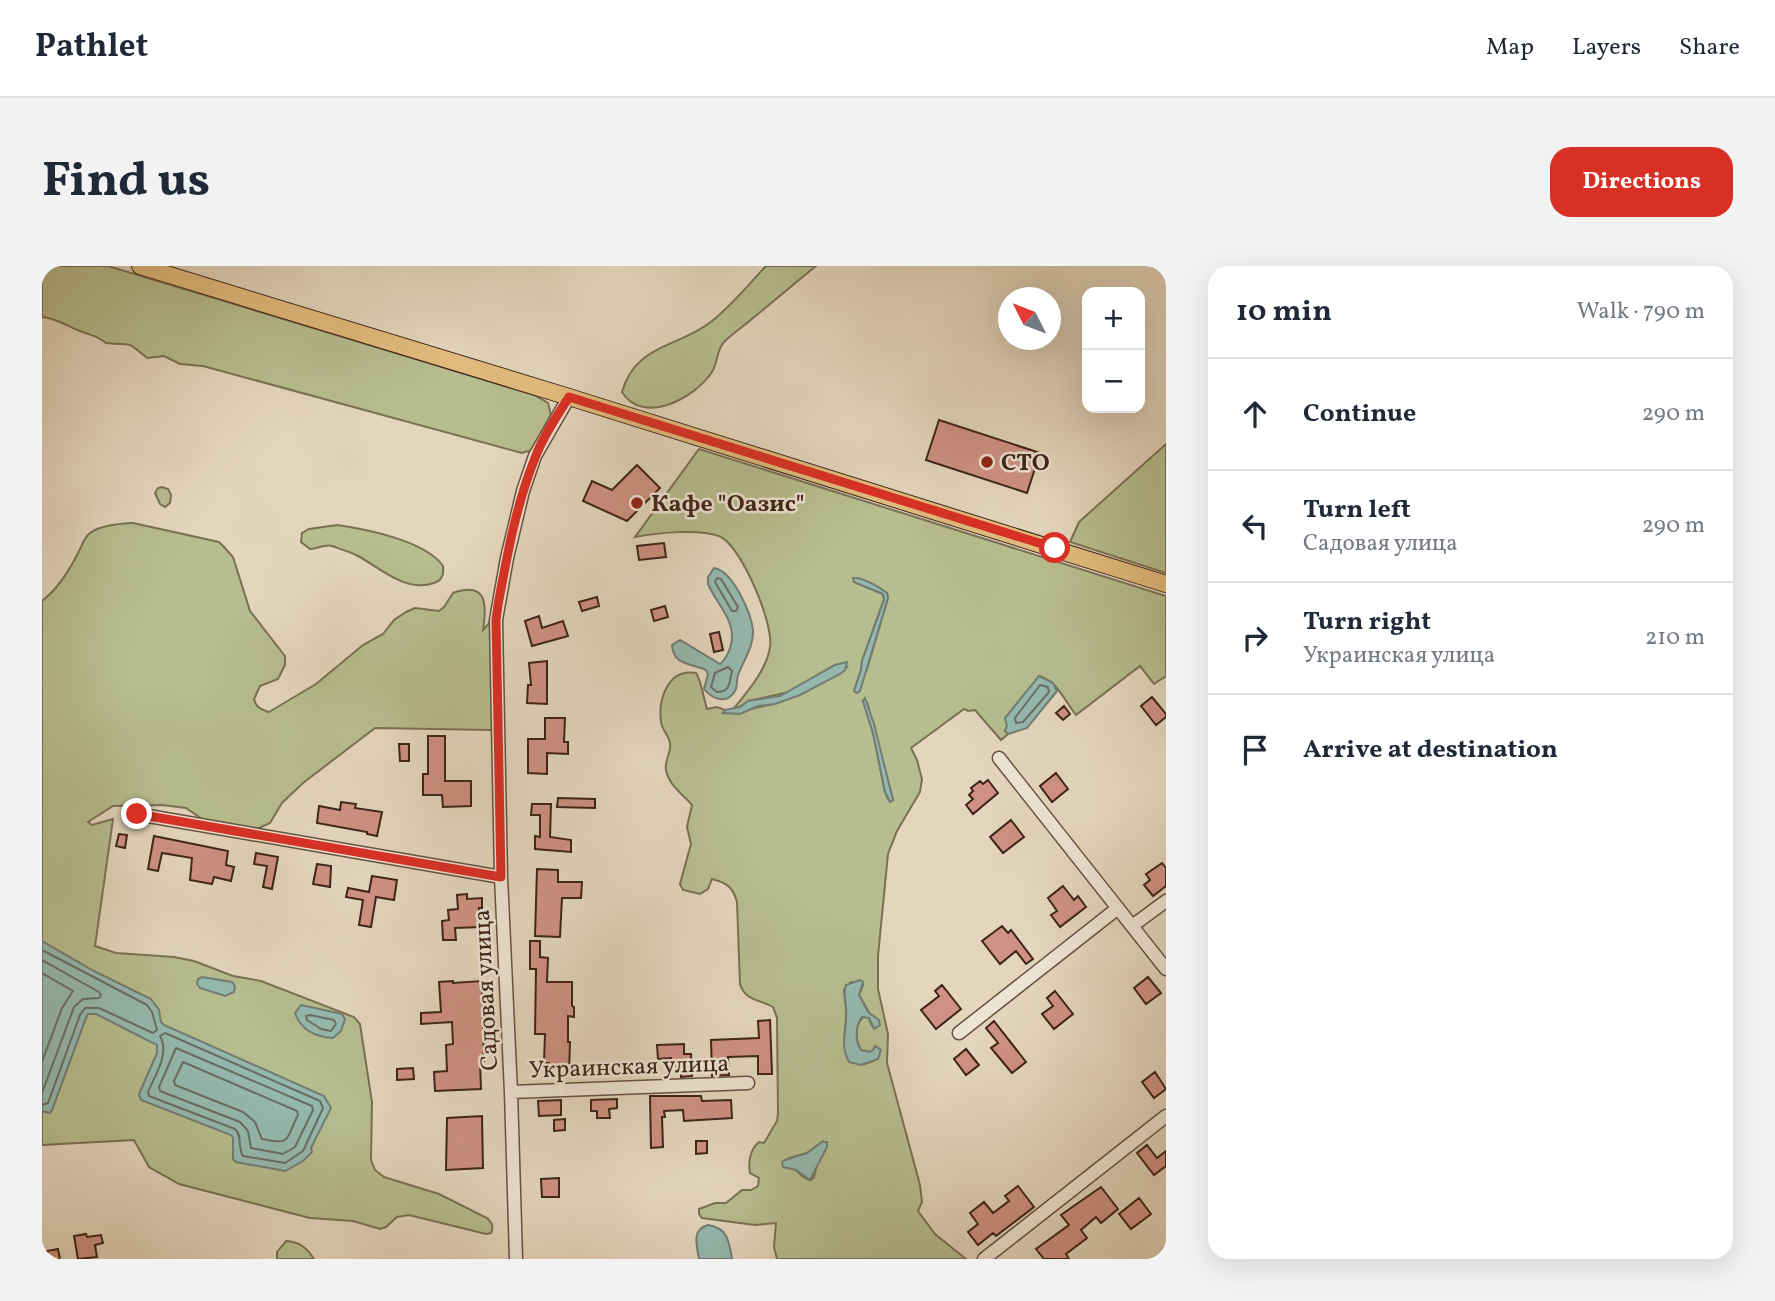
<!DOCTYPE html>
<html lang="en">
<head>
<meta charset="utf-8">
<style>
	body { margin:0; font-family:Vollkorn,serif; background:#f2f2f3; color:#1f2937 }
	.controls { position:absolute; right:21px; top:21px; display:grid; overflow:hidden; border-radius:14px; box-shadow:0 7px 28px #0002 }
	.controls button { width:63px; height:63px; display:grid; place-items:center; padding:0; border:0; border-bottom:2px solid #e0e1e3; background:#fff; color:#1f2937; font:35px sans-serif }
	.compass { position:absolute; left:956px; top:21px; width:63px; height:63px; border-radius:50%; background:#fff; box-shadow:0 7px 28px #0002; rotate:312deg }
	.stop { position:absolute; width:21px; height:21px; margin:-16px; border:5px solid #d93025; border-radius:50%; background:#fff }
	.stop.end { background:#d93025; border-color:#fff; box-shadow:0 2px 7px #0008 }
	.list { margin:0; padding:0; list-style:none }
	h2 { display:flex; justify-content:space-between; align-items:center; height:91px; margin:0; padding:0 28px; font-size:30px }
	h2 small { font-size:23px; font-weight:400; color:#747a83 }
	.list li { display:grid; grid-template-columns:46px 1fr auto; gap:21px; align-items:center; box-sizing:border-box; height:112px; padding:0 28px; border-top:2px solid #e0e1e3 }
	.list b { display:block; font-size:26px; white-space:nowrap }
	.list p { margin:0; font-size:23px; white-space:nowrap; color:#747a83 }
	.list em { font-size:23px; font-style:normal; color:#747a83 }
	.icon { flex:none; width:38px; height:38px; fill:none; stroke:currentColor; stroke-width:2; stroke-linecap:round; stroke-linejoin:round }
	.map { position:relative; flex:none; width:1124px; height:993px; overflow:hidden; border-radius:21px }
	header { display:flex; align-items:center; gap:42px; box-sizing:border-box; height:98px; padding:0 35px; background:#fff; border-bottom:2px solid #e0e1e3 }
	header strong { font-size:33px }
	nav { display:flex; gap:38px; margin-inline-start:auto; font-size:24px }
	.intro { display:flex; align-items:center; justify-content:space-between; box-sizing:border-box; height:168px; padding:0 42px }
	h1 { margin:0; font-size:49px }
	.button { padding:18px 32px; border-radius:21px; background:#d93025; color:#fff; font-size:24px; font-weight:700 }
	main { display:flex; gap:42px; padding:0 42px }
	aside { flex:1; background:#fff; border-radius:21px; box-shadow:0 7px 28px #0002 }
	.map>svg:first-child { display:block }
	.green { fill:#b6bd8f; stroke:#7a7053; stroke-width:2; fill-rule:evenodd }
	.water { fill:#95b9b0; stroke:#727d73; stroke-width:2 }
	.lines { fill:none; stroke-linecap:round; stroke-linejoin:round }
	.shore { stroke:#6a6e64; stroke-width:2 }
	.building { fill:#ce9183; stroke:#3e2417; stroke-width:2 }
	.minor-casing { stroke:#675040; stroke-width:15 }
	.major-casing { stroke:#3e2417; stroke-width:18 }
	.minor { stroke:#ede4d4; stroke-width:12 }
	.major { stroke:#e2bb7e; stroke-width:16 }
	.route { stroke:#d93025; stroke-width:9 }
	.poi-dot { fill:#8f2418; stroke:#ede4d4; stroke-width:2.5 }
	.labels { text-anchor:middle; stroke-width:5; stroke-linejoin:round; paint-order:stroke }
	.poi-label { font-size:24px; font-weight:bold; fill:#3e2417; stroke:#ede4d4; text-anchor:start }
	.street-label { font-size:24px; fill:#3e2417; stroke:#ede4d4 }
</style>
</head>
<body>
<header>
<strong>Pathlet</strong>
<nav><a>Map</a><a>Layers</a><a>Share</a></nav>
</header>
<div class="intro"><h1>Find us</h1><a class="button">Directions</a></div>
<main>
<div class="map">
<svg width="1124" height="993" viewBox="0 0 1124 993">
	<rect width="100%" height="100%" fill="#e3d6bd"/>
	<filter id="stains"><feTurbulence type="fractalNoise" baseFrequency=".00286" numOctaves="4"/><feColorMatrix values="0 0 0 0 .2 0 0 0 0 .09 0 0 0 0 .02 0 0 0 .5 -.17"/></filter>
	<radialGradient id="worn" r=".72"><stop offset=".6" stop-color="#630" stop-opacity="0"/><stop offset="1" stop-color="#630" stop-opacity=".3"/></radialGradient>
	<path class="green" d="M0 0H66L492 129 506 137 509 149 490 184 480 187 161 100 138 98 122 90 105 92C82 73 92 80 64 77 56 70 48 69 38 65 25 60 14 52 0 51Z
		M724 0H774C753 17 732 35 711 52 702 60 691 67 682 76 674 85 676 97 670 106 653 132 601 160 580 126 594 77 637 82 670 55 690 39 707 18 724 0Z
		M1124 178V307L1028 276 1037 256Z
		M657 183 1124 330V410L1112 418 1098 400 1034 449C1023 435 1014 414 997 410L965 460 963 465 966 468 959 474 933 444 926 445 922 443 869 482 875 494 880 513 878 526 855 565 846 588 836 690V723L846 768 845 797 878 919 880 936 876 945 893 968 924 993H735L732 981 734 957 713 959 660 952 657 948V943L673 937H684L700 924H709L716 920 717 912 708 907C706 896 708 883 717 876L722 877 735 855 736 847 735 752 731 741C717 733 703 735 698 718L695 636C691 621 685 617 670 613L666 623 658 628 641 624 638 618 649 578 645 561 650 539C641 528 627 520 624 504 622 495 630 486 628 477 627 470 620 464 619 456 616 433 626 402 654 407 659 414 662 434 665 443L675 441 683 444 681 447C720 443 747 435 781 415 790 410 798 409 805 401L793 399 747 426 706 435 698 441H693C706 425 725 403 728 381 732 358 700 282 679 271 660 262 614 267 593 271ZM816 312 845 327 846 332 825 403 812 425 819 404 820 395 842 333 841 328 812 316ZM821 435 825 436 851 534 846 533 843 526 831 467ZM809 716 821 719 817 729 829 750 830 760 827 752 823 750C812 757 813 774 819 784L828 786 831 784V795L823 798 805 791C799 774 805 760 804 743 804 737 802 731 802 724ZM780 876 772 911 769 914C758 912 752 901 747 892L765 887Z
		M120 221 126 223 129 229 128 237 123 241 118 238 113 227 116 222Z
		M91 257 177 276 182 281 191 291 208 345 243 390V399L236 413 218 420 212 433C214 442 219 443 227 446L274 418 321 379 341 368 352 354 364 346 373 342 397 345 402 341 411 327C445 315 445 338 441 364L449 355 450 464 333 462 261 517 240 537 228 557 215 563 163 555 144 542 120 539 71 540 46 556 50 559 71 553 53 680 74 687 132 691 152 695 191 710 219 715 312 751 318 758 330 836 329 894 333 904 342 911 397 928 445 952C450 957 452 960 449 967L444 968 367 949 355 951 344 961 338 963 311 955 268 952 137 918 107 901 92 874 0 879V335C17 322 30 300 39 281 41 276 43 271 48 267 59 259 77 258 91 257Z
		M295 259C324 263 384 275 401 300 402 308 400 315 392 317 364 327 338 302 316 290 308 286 298 283 290 280 283 278 275 283 268 283L259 276 260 267 267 263Z
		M244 975C258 976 265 982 272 993H235V986Z"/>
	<path class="water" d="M672 302C691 305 709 347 711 364 712 381 701 395 696 409 694 415 696 420 693 425 685 439 670 433 662 423L666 408 664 404C650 397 631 400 630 379L638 374 678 398C684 393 687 387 689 379 695 355 675 339 666 318V311Z
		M811 312C821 311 837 321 845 327L846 332 818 425 815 427 812 425 819 404 820 395 842 334 841 328 812 316Z
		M805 396 803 404 798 408 758 429 733 438 716 440 698 448 681 447 683 444 698 441 706 435 738 430 793 399Z
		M997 410 1011 417 1015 425 985 462 966 468 963 465 965 460 963 452Z
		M823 432 832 458 851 534 848 536 843 526 831 467 821 435Z
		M0 675 52 705 109 733 117 744 119 756 122 759 282 830 289 842 269 882 270 886 261 895 243 905 194 896 191 893V872L189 869 99 834 97 828 115 787V779L54 748H46L44 752 10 844 8 847 0 845Z
		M160 711 190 716 193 720 192 726 183 730 158 722 155 718 156 713Z
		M818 714 821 716 817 729 826 746 837 754 838 759 832 763 827 752 820 751C813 760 813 775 819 784L828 786 831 784 833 780 839 784 836 793 819 799 807 796C797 778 806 762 804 743 804 734 801 728 804 719Z
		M259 739 300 748 303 753 299 765 291 772C274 771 259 764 253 747Z
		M780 876H785V881L768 914 754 904 741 901 740 896 743 894 765 887Z
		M666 959C686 962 687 975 690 993H657C655 979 649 964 666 959Z"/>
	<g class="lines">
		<path class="shore" d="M675 312 679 313 696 341 694 345H690L673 316Z
			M686 401 690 405C687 416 689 426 675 426L669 421 673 407Z
			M998 419 1006 421 1007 426 981 456 974 457 973 452Z
			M0 684 105 739 110 746 115 764 111 767 57 742H43L38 749 6 837 0 839
			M0 694 57 726 59 729 57 732 41 733 32 741 0 827
			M0 707 31 725 20 742 0 796
			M268 749 292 754 294 758 289 765 279 763 265 754 264 750Z
			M123 767 278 835 281 842 261 885 243 897 201 890C195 881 201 871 193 863L107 830 106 826C113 809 128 788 118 770Z
			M134 782 270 840 271 844 253 881 241 888 209 882 206 865 198 856 118 825 117 821Z
			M141 796 255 845 256 849C243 875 249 879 220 873L213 856 201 846 133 819 132 815Z"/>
	</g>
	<path class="building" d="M897 154 998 187 985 227 884 194Z
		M595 199 618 222 585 255 541 235 550 215 570 224Z
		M622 277 624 291 597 294 595 280Z
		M555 331 557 340 540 345 537 336Z
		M623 340 626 351 612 355 609 344Z
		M497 350 500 362 521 355 526 370 490 380 483 355Z
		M677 366 681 384 672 386 668 368Z
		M505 395V438L485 437 486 419H489L487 397Z
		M1110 431 1124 448V451L1114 459 1099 440Z
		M1022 440 1028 448 1021 454 1014 447Z
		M503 452H523L522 476H526V488L505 487V508L486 507V473H503Z
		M386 470H403V515H429V540L401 541 400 529H381V508H386Z
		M357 478H367V495H358Z
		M1014 507 1026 523 1010 536 998 520Z
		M946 514 956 527 931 548 924 539 931 533 927 529 931 525 929 522 938 515 941 518Z
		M516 532 553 533V542L515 541Z
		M299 536 314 538 313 542 340 546 335 570 325 568V566L275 557 277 540 298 544Z
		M490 538H509L508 571 529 574V586L493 583V570L498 571V549H489Z
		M969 554 982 571 961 587 948 571Z
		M77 568 85 569 83 582 74 580Z
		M112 570 186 585 184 599 192 601 189 615 172 611 170 618 148 614 150 592 120 587 116 605 106 603Z
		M214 587 236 591 230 623 221 621 225 600 212 598Z
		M1120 597 1124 602V620L1111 630 1102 619 1108 614 1104 608Z
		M275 598 289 600 288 621 271 618Z
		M495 603 516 604V616H540L539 632H520L518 671 493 670Z
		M330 610 355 614 352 634 334 631 329 661 317 659 321 634 304 631 306 622 327 626Z
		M1021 620 1032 634 1036 630 1044 641 1018 661 1009 649 1015 645 1006 632Z
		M425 628V633L440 632V642H437L438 661 413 662 414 674H401L400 655 407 654 406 644 416 643 415 629Z
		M960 660 966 667 969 664 991 693 984 698 974 685 958 698 940 675Z
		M488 675H498V691L506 692 505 716H530V740L532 741V751L526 750V776H528L527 808H518V801H507V797H502L503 768H493L494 703H488Z
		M1106 711 1119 727 1104 738 1092 722Z
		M411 715V717L440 715 442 795 438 796 439 823 393 825 392 806 405 805 404 779 411 778 410 756 379 758V747L399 746 397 716Z
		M900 719 919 743 894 763 879 744 897 730 893 725Z
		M1013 725 1031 748 1012 763 1000 748 1011 740 1005 732Z
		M728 754 730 808H716V790L686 791 687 809 670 810 669 774 717 772 716 755Z
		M952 755 984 796 970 807 949 782 956 777 944 762Z
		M642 778V788H649L650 810 639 811V805H629V792L616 793 615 779Z
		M924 783 937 799 924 809 912 793Z
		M371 802 372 813 355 814V803Z
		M1113 806 1124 823 1112 832 1100 816Z
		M608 830H659L660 835 689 834 690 852 642 855 641 844 622 845 623 851H620L621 881 609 882Z
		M575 833V842L567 843 568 852H555V845H549V834Z
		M519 834V849L497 850 496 835Z
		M440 850 441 902 404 904 405 852Z
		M523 853V864L512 865V854Z
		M654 875H665V887L654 888Z
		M1105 879 1115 892 1124 885V900L1112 909 1095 887Z
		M517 912V931H500L499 913Z
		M976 920 992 941 954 970 951 967 936 979 926 966 936 958 928 947 942 936 951 947 967 935 963 930Z
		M1059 921 1076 943 1059 957 1054 951 1039 964 1045 972 1024 988 1027 993H1002L994 983 1027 959 1019 949Z
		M1097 932 1109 948 1089 963 1077 948Z
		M44 968 45 971 59 969 61 977 53 979 55 991 36 993 32 970Z
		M16 983 18 993H6L5 985Z"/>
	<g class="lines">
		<g class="minor-casing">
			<path id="minor" d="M957 492 1124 703
				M95 548 459 611
				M1090 660 1124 635
				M917 767 1076 642
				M469 826 706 817
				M474 993 469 826 459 611 454 354 465 292 481 225 493 190 527 131
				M942 993 1124 850"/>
		</g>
		<g class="major-casing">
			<path id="major" d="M98 0 527 131 1124 318"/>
		</g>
		<use href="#minor" class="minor"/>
		<use href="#major" class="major"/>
	</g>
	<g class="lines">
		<path class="route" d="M95 548 459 611 454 354 456 339C465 290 474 239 493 192 501 170 515 150 527 131L1013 282"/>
	</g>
	<g class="poi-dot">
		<circle cx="945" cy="196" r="7"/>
		<circle cx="595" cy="237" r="7"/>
	</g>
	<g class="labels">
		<g class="poi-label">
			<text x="959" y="204">СТО</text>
			<text x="609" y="245">Кафе "Оазис"</text>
		</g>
		<g class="street-label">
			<text transform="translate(443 724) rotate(-93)" y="8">Садовая улица</text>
			<text transform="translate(587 800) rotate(-2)" y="8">Украинская улица</text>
		</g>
	</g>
	<rect width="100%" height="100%" filter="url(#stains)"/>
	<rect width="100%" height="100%" fill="url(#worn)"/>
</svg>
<div class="controls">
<button>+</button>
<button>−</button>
</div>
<svg class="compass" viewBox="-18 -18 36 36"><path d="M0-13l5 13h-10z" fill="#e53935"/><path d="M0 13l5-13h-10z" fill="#747a83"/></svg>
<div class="stop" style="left:1013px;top:282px"></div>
<div class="stop end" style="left:95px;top:548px"></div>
</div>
<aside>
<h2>10 min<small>Walk · 790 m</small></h2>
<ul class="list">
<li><svg class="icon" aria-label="ahead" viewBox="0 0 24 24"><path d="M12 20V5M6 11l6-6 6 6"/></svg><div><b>Continue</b></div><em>290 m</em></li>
<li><svg class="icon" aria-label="left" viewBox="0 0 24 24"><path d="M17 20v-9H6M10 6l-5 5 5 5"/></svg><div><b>Turn left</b><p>Садовая улица</p></div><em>290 m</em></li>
<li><svg class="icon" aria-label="right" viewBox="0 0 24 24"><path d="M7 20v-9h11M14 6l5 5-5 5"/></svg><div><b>Turn right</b><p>Украинская улица</p></div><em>210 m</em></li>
<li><svg class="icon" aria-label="arrive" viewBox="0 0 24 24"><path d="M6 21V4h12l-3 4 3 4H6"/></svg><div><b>Arrive at destination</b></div></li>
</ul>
</aside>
</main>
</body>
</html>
